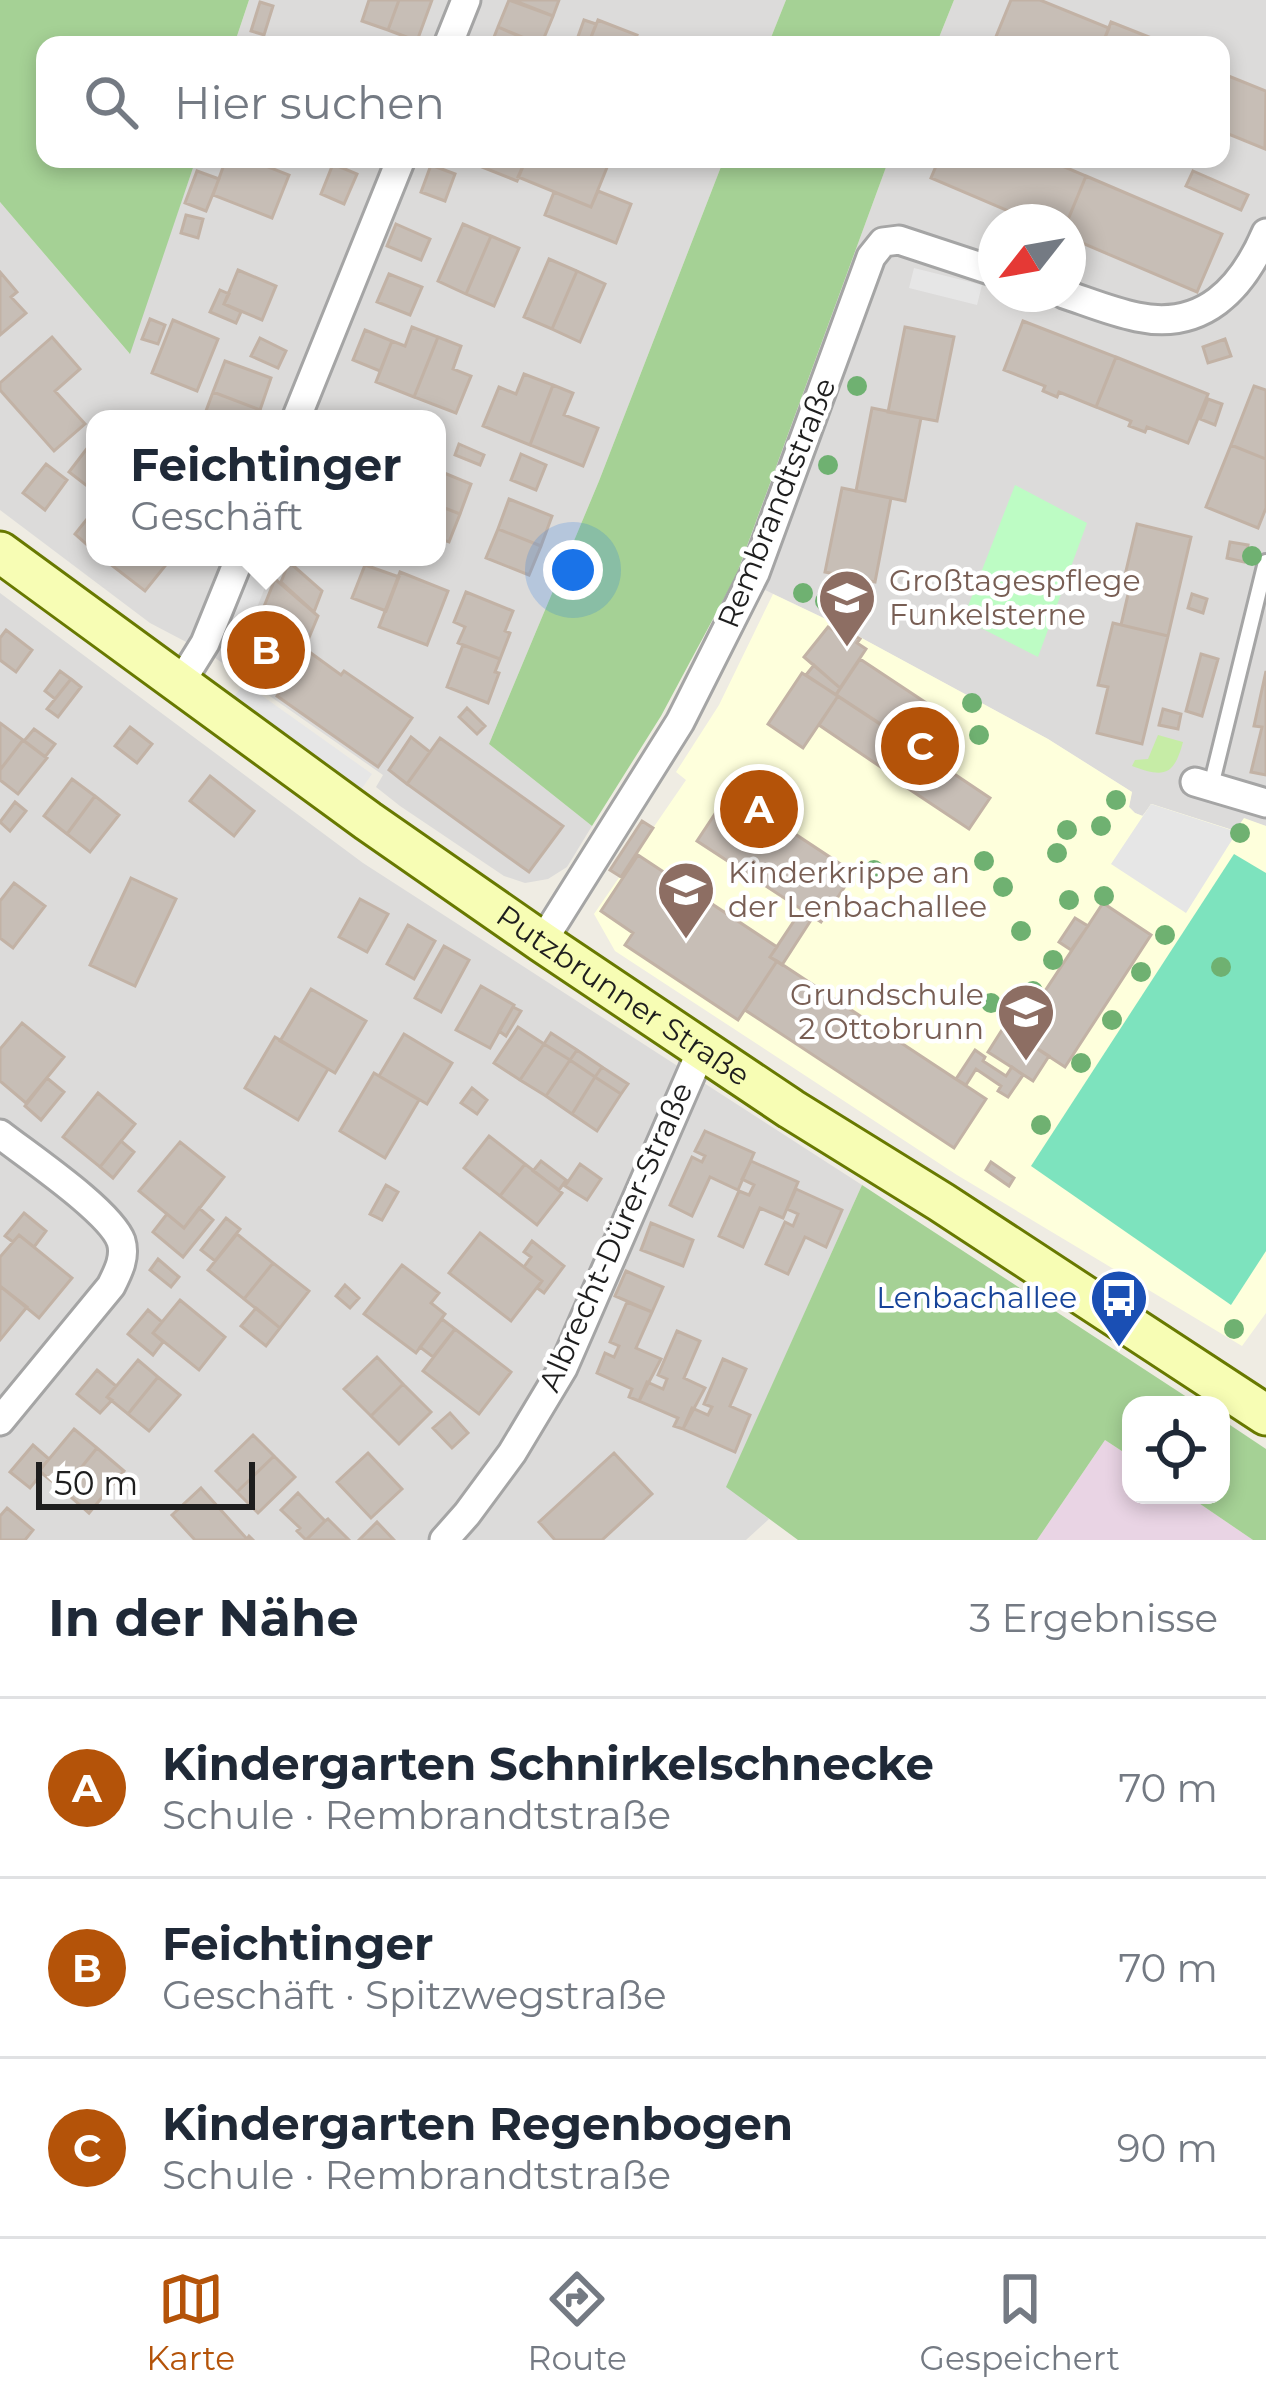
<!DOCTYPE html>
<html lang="de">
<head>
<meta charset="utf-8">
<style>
	body { margin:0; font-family:Montserrat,sans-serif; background:#f6f6f7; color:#1f2937 }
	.controls { position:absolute; right:36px; bottom:36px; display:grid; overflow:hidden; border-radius:24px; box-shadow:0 6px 18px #0003 }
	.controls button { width:108px; height:108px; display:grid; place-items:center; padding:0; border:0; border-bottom:3px solid #e0e1e3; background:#fff; color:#1f2937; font:60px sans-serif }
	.compass { position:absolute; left:978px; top:204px; width:108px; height:108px; border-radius:50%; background:#fff; box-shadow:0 6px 18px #0003; rotate:239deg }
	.scale { position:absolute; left:36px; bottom:30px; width:219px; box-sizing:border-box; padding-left:12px; border:6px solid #1e1e1e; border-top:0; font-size:33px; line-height:42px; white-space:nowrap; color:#1e1e1e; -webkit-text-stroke:9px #fff; paint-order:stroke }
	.you { position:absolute; left:573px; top:570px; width:42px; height:42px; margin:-30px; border:9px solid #fff; border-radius:50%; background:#1a73e8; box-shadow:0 0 0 18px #1a73e833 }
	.badge { display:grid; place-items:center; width:78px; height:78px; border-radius:50%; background:#b45309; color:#fff; font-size:39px; font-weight:700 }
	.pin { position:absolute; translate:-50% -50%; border:6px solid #fff; box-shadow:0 3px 12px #0006 }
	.popup { position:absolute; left:86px; top:410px; width:360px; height:156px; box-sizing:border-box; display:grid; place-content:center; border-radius:24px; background:#fff; filter:drop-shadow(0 3px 9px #0005); font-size:39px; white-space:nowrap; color:#747a83 }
	.popup b { font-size:45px; color:#1f2937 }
	.popup::after { content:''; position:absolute; left:50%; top:100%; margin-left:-24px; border:24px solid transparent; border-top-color:#fff }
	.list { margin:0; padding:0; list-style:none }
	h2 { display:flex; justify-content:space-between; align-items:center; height:156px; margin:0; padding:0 48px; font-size:51px }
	h2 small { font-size:39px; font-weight:400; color:#747a83 }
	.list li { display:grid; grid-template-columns:78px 1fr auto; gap:36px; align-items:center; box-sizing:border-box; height:180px; padding:0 48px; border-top:3px solid #e0e1e3 }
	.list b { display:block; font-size:45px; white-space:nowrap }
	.list p { margin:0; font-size:39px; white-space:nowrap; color:#747a83 }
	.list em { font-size:39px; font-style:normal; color:#747a83 }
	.icon { flex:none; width:66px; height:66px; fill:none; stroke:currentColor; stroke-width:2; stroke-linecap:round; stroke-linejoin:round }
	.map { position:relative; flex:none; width:1266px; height:1540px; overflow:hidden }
	.search { position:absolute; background:#fff; box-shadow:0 6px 18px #0003; left:36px; right:36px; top:36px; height:132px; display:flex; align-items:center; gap:30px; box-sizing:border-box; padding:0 42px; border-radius:24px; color:#747a83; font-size:45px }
	.sheet { height:696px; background:#fff }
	nav { display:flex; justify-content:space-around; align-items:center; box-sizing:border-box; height:168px; border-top:3px solid #e0e1e3; background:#fff; font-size:33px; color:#747a83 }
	nav a { display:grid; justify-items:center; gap:6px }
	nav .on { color:#b45309 }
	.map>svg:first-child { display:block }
	.residential { fill:#dcdbda; fill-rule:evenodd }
	.industrial { fill:#e9d4e4 }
	.education { fill:#feffdc }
	.grass { fill:#c6eca6 }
	.forest { fill:#a5d195 }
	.park { fill:#bdfcc4 }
	.pitch { fill:#7de3be }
	.parking { fill:#e6e6e6 }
	.building { fill:#c7beb6; stroke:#c2b2a5; stroke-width:3 }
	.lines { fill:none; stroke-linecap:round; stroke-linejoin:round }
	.lane-casing { stroke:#a5a5a5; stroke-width:20 }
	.street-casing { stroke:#a5a5a5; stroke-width:33 }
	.secondary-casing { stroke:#687900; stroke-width:45 }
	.lane { stroke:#fff; stroke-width:14 }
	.street { stroke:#fff; stroke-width:27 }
	.secondary { stroke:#f7fdb4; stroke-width:39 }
	.tree { fill:#6fb171 }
	.labels { text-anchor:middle; stroke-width:9; stroke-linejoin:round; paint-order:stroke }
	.street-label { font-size:30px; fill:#1e1e1e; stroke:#fff }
	.education-label { font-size:30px; fill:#785e54; stroke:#fff; text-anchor:start }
	.transit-label { font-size:30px; fill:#164399; stroke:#fff; text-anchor:end }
</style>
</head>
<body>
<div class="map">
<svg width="1266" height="1540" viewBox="0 0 1266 1540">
	<rect width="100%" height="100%" fill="#efece3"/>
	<path class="residential" d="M249 0H786L768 45H234Z
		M954 0H1266V826L1244 819 1236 831 1152 804 1142 816 1135 813 1129 807 1132 792 1048 739 832 622 736 576 889 159H1221V45H936ZM996 222H1068V294H996Z
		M196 159H724L599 481 489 744 592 826 567 867 548 879 525 883 504 876 400 806 376 787 383 775 211 655 150 623 0 510V202L129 353ZM95 419H437V557H95Z
		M0 593 363 863 862 1185 727 1486 769 1519 746 1540H0Z"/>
	<path class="industrial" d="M1105 1440 1131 1457V1495H1187L1253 1540H1037Z"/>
	<path class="education" d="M773 594 832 622 1048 739 1132 792 1129 807 1135 813 1143 816 1151 804 1235 831 1244 818 1266 826V1313L1242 1346 957 1175 615 951 594 914 686 780 676 772 719 705Z"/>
	<path class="grass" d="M1158 735 1183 742C1174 776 1164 778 1132 766L1135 760 1148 759Z"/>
	<path class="forest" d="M0 0H249L234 45H45V159H196L130 354 0 202Z
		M786 0H954L936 45H768Z
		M724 159H889L736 576 661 716 592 826 489 744 599 481Z
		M862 1185 1199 1405H1131V1457L1105 1440 1037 1540H798L726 1487Z
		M1221 1419 1266 1449V1540H1253L1187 1495H1221Z"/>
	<path class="park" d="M1015 485 1087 523 1038 657 963 619Z"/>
	<path class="pitch" d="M1234 854 1266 873V1251L1231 1305 1031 1166Z"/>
	<path class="parking" d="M914 268 982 285 977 305 909 288Z
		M252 564 271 572 238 656 219 648Z
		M244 683 372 774 360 791 231 701Z
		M1151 804 1237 832 1186 913 1111 864Z"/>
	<path class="building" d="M369 0H399L388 30 362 21Z
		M399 0H432L417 41 388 30Z
		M509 0 553 16 541 45 498 27Z
		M513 0H559L553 16Z
		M1011 0H1040L1109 28 1102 45H1008L995 39Z
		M260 2 273 6 264 35 251 31Z
		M584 20 596 24 588 45H575Z
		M598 20 637 35 633 45H588Z
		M1111 22 1169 45H1102Z
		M498 27 523 38 520 45H501L492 42Z
		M1221 73 1266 91 1265 149 1221 131Z
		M226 159H248L289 175 272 218 213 195Z
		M462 159H526L517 181Z
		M526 159H618L616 163 610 160 591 207 518 177Z
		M939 159H1046L1086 176 1067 222H1034L931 178Z
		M333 164 357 174 344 204 321 194Z
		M431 165 455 174 445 201 421 192Z
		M197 171 219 179 206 211 185 203Z
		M1193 171 1248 195 1241 210 1186 186Z
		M1086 176 1222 234 1197 292 1068 237 1067 222Z
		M598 191 631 204 616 243 545 215 554 192 591 207Z
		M186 215 203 219 198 238 181 233Z
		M396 224 430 239 421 260 387 246Z
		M463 224 491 236 466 294 438 281Z
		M491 236 519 248 494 306 466 294Z
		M549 259 577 271 552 329 524 317Z
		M238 270 276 286 262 320 224 304Z
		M577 271 605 284 580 342 552 329Z
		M0 272 17 292 11 297 26 313 0 335Z
		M389 274 422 287 410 315 377 302Z
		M220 290 229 294 224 304 241 312 236 323 210 312Z
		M150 319 165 325 158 344 142 339Z
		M173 320 218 339 197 391 152 373Z
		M1023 321 1116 357 1096 407 1059 392 1057 397 1043 391 1045 386 1004 370Z
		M412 327 438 337 414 397 376 382 392 341 405 346Z
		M905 327 954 337 937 421 888 412Z
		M365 330 392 341 380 371 353 360Z
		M52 337 80 369 55 391 85 424 54 451 0 390V383Z
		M438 337 461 346 453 369 471 376 456 413 414 397Z
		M260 338 286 351 278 368 251 356Z
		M1225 339 1231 356 1208 363 1203 347Z
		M1116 357 1208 394 1188 443 1147 427 1145 432 1129 426 1131 421 1096 407Z
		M225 361 271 378 260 410 213 392Z
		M524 374 553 385 530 445 483 426 499 387 516 394Z
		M553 385 573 393 564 415 598 428 583 466 530 445Z
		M1254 386 1266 390V459L1231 445Z
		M213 392 260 410 256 419H203Z
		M1208 399 1222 404 1215 425 1200 419Z
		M872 408 921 418 905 501 856 491Z
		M95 438V492L69 472Z
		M459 444 484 455 480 465 455 455Z
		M1231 445 1266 459V508L1258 528 1206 507Z
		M521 454 546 465 536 490 511 480Z
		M46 464 67 480 45 510 23 493Z
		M437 470 471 484 460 514 437 505Z
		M842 488 891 498 875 582 825 572Z
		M509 499 552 516 541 546 498 529Z
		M437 505 460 514 449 542 437 538Z
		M95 509V545L92 549 75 534Z
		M1137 524 1191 537 1168 636 1121 625 1129 590 1122 588Z
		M498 529 541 546 529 575 486 558Z
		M1230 542 1248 545 1244 562 1227 558Z
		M101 557H154L165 566 145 591Z
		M289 562 322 591 314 612 281 582Z
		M365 565 399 577 386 611 352 598Z
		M400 572 448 591 427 645 379 627Z
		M275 579 318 616 303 652 306 654 308 651 341 675 344 671 412 718 378 767 277 696 286 682 245 654Z
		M466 592 513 611 505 631 510 633 500 659 458 643 465 627 454 622Z
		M1192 594 1207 599 1203 613 1188 608Z
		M1113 623 1168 636 1142 744 1097 733 1108 687 1098 685Z
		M828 627 839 634 842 628 860 639 857 643 866 649 840 688 804 657Z
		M6 630 32 650 16 672 0 660V638Z
		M463 645 500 659 495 672 499 673 488 703 447 687Z
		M1201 654 1218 659 1202 716 1186 711Z
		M860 659 955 722 931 758 836 695Z
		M814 665 840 688 836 695 806 675Z
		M60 671 71 679 55 699 45 691Z
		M1266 671V775L1251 772 1262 727 1254 726Z
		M802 673 838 696 803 748 768 724Z
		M71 679 81 687 58 717 47 709Z
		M838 696 908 742 888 772 819 725Z
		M467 708 485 726 477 734 459 717Z
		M1163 709 1181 714 1178 729 1159 725Z
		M0 723 23 740 0 770Z
		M130 727 152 744 137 763 115 746Z
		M34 729 55 744 45 757 24 741Z
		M949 730 960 736 940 764 931 758Z
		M411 737 430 752 407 784 389 770Z
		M440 738 563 826 529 872 407 784Z
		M23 740 47 758 18 794 0 780V770Z
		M920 751 990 798 969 829 900 783Z
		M210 776 254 811 234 836 190 801Z
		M72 779 95 796 67 834 44 816Z
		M730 791 854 873 821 922 697 841Z
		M95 796 119 815 90 852 67 834Z
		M15 802 26 811 10 831 0 822Z
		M642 821 653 828 621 877 610 870Z
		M638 855 777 947 770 957 777 961 738 1020 625 945 633 933 601 911Z
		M131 878 176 899 135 986 90 965Z
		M14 883 45 906 13 948 0 938V901Z
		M360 899 388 914 367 952 339 937Z
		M1103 903 1151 935 1065 1067 1016 1035Z
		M802 909 813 917 782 965 770 957Z
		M1075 918 1088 926 1071 950 1059 942Z
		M408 925 435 941 414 979 387 964Z
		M444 946 469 960 441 1012 415 998Z
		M777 961 986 1099 954 1148 745 1010Z
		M481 986 514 1005 490 1048 456 1030Z
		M311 989 366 1021 335 1073 280 1041Z
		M513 1007 521 1011 506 1036 499 1031Z
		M1014 1011 1027 1019 1016 1035 1049 1056 1033 1081 988 1052Z
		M22 1023 64 1057 26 1103 0 1081V1049Z
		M518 1027 544 1044 520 1080 494 1063Z
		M551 1033 577 1050 570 1060 544 1044Z
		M404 1034 452 1063 427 1104 379 1076Z
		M275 1037 328 1069 298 1120 245 1088Z
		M544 1044 570 1060 546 1096 520 1080Z
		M577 1050 602 1067 595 1077 570 1060Z
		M975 1050 985 1057 983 1061 1006 1076 1012 1067 1023 1075 1008 1097 998 1091 1001 1086 976 1069 966 1085 956 1079Z
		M570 1060 595 1077 572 1114 546 1096Z
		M602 1067 628 1084 621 1094 595 1077Z
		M374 1073 419 1100 385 1158 340 1131Z
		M595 1077 621 1094 597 1131 572 1114Z
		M47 1078 64 1092 41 1120 25 1106Z
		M472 1088 487 1100 477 1114 461 1103Z
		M98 1093 135 1124 100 1167 63 1137Z
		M705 1131 754 1153 738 1190 710 1177 692 1216 670 1205 692 1157 702 1162 705 1156 695 1151Z
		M489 1136 525 1164 500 1196 464 1168Z
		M121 1141 134 1152 113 1178 100 1167Z
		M180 1142 224 1177 184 1228 139 1191Z
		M541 1161 566 1180 559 1190 533 1171Z
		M751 1161 798 1182 783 1218 760 1208 743 1247 719 1236 739 1191 749 1195 754 1185 742 1179Z
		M991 1162 1014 1178 1009 1186 986 1170Z
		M525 1164 562 1193 537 1225 500 1196Z
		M580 1164 601 1179 587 1200 565 1186Z
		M386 1185 398 1192 382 1220 370 1214Z
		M796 1189 842 1210 826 1247 805 1237 788 1274 766 1264 785 1222 793 1226 798 1214 787 1209Z
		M199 1208 213 1220 183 1257 153 1232 167 1214 184 1228Z
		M24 1213 46 1231 34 1247 19 1235 13 1242 5 1236Z
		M226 1218 240 1229 215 1261 201 1250Z
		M651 1223 693 1240 683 1266 641 1250Z
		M480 1233 542 1281 511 1321 449 1273Z
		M237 1234 273 1263 244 1299 208 1270Z
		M19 1235 72 1278 39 1318 0 1286V1257Z
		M532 1241 564 1266 544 1293 537 1288 542 1281 524 1267 531 1257 524 1252Z
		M158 1259 179 1277 171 1287 150 1270Z
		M273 1263 309 1291 280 1328 244 1299Z
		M402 1265 439 1293 431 1303 445 1314 416 1353 364 1314Z
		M626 1271 663 1287 652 1312 615 1296Z
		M345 1285 359 1298 350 1308 336 1296Z
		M0 1286 27 1307 0 1340Z
		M180 1300 225 1337 199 1370 153 1333Z
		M627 1302 652 1312 636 1348 661 1359 639 1401 629 1397 632 1389 597 1373 605 1353 614 1357 619 1346 610 1342Z
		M256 1308 280 1328 266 1346 241 1326Z
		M148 1310 162 1322 153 1333 163 1342 153 1355 128 1334Z
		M442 1319 455 1329 433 1357 420 1347Z
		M455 1329 511 1372 479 1414 423 1371Z
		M677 1331 700 1341 684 1378 705 1388 683 1429 674 1426 678 1418 639 1401 647 1382 663 1389 667 1379 658 1375Z
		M377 1357 403 1384 371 1416 344 1389Z
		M723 1359 746 1369 730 1406 750 1415 735 1452 683 1429 692 1408 708 1415 712 1407 704 1404Z
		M138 1360 158 1377 128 1414 107 1397Z
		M97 1370 116 1386 107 1397 112 1400 100 1413 77 1394Z
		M158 1377 180 1395 149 1431 128 1414Z
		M403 1384 431 1412 399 1444 371 1416Z
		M450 1413 468 1433 452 1448 433 1428Z
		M74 1429 97 1448 63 1490 39 1471Z
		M253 1435 274 1456 237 1492 216 1471Z
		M33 1445 49 1459 39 1471 42 1473 30 1488 10 1472Z
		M97 1448 124 1471 89 1513 63 1490Z
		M368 1453 402 1489 371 1518 337 1482Z
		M614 1453 652 1494 602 1540H555L539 1522Z
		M274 1456 295 1477 258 1513 237 1492Z
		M201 1488 247 1539 249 1536 253 1540H195L172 1515Z
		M298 1493 325 1521 306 1540 297 1531 300 1528 281 1510Z
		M7 1508 33 1530 25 1540H0V1516Z
		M328 1519 349 1540H306L325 1521Z
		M377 1522 394 1540H359Z"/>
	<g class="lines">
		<g class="lane-casing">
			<path id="lane" d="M1211 786 1266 562"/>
		</g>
		<g class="street-casing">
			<path id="street" d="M448 45 466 0
				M1064 294C1088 302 1112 312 1137 317 1203 331 1242 289 1266 233
				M296 419 401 159
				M179 685 205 643 240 557
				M1195 782 1266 803
				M542 942 680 722 755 573 871 257 883 242 899 240 996 272
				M0 1134C28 1156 110 1211 121 1241 126 1257 118 1272 111 1286L0 1421
				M444 1540 467 1514 512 1453 563 1368 702 1049"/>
		</g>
		<g class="secondary-casing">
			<g id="secondary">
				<path id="s1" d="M0 552 368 821 542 942 791 1109 941 1202 1266 1415"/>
			</g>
		</g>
		<use href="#lane" class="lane"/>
		<use href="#street" class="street"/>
		<use href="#secondary" class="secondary"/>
	</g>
	<g class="tree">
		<circle cx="857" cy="386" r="10"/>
		<circle cx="828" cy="465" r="10"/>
		<circle cx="1252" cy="556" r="10"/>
		<circle cx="803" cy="593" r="10"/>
		<circle cx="825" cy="601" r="10"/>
		<circle cx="972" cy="703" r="10"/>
		<circle cx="979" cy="735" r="10"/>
		<circle cx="1116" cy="800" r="10"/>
		<circle cx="1101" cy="826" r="10"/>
		<circle cx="1067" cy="830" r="10"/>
		<circle cx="1240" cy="833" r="10"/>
		<circle cx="1057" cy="853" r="10"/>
		<circle cx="984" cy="861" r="10"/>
		<circle cx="874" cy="870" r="10"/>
		<circle cx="1003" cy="887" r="10"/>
		<circle cx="1104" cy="896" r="10"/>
		<circle cx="1069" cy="900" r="10"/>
		<circle cx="1021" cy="931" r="10"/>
		<circle cx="1165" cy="935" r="10"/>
		<circle cx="1053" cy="960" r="10"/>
		<circle cx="1221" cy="967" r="10"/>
		<circle cx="1141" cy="972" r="10"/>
		<circle cx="1033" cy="991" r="10"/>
		<circle cx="991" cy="1003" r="10"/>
		<circle cx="1112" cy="1020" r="10"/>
		<circle cx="1081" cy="1063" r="10"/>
		<circle cx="1041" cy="1125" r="10"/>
		<circle cx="1234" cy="1329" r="10"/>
	</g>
	<defs>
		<g id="school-pin" transform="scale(3)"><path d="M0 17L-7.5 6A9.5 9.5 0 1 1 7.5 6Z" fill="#8d6e63" stroke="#fff"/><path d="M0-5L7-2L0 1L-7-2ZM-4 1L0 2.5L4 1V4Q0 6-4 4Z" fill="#fff"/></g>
		<g id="bus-pin" transform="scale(3)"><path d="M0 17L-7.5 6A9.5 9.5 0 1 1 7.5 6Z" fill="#1a4fb4" stroke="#fff"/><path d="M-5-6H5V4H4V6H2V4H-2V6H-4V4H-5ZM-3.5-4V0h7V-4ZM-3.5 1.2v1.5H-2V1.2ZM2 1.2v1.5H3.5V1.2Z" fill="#fff"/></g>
	</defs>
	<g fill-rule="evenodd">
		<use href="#school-pin" x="847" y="598"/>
		<use href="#school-pin" x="686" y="890"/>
		<use href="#school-pin" x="1026" y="1012"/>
		<use href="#bus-pin" x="1119" y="1298"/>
	</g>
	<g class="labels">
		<g class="street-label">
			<text transform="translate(777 503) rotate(-68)" y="10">Rembrandtstraße</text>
			<text dy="10" stroke="none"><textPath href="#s1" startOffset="765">Putzbrunner Straße</textPath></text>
			<text transform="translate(616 1237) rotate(-66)" y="10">Albrecht-Dürer-Straße</text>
		</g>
		<g class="education-label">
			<text x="889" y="591">Großtagespflege<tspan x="889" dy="34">Funkelsterne</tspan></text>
			<text x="728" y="883">Kinderkrippe an<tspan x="728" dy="34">der Lenbachallee</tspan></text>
			<text x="984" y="1005" text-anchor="end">Grundschule<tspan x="984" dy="34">2 Ottobrunn</tspan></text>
		</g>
		<g class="transit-label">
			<text x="1077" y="1308">Lenbachallee</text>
		</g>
	</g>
</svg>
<div class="controls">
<button><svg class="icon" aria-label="locate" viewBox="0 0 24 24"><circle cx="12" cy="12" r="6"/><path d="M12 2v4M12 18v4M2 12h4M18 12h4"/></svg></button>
</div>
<svg class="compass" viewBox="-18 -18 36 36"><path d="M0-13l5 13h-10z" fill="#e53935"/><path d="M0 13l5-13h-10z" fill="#747a83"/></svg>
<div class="scale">50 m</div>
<div class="you"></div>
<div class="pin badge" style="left:759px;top:809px">A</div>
<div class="pin badge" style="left:266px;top:650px">B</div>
<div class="popup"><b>Feichtinger</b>Geschäft</div>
<div class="pin badge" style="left:920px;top:746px">C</div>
<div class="search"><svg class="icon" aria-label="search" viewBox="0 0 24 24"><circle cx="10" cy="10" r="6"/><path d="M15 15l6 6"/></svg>Hier suchen</div>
</div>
<section class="sheet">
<h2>In der Nähe<small>3 Ergebnisse</small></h2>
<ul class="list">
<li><span class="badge">A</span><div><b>Kindergarten Schnirkelschnecke</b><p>Schule · Rembrandtstraße</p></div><em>70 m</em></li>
<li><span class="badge">B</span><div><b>Feichtinger</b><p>Geschäft · Spitzwegstraße</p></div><em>70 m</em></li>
<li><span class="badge">C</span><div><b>Kindergarten Regenbogen</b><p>Schule · Rembrandtstraße</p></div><em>90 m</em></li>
</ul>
</section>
<nav>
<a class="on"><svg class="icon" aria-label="map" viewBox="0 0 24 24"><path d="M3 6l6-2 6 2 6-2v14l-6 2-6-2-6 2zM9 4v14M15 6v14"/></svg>Karte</a>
<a><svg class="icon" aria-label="directions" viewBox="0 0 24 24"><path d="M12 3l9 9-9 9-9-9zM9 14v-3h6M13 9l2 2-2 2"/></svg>Route</a>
<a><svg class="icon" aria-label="saved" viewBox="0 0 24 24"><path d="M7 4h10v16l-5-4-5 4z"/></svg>Gespeichert</a>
</nav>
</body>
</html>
